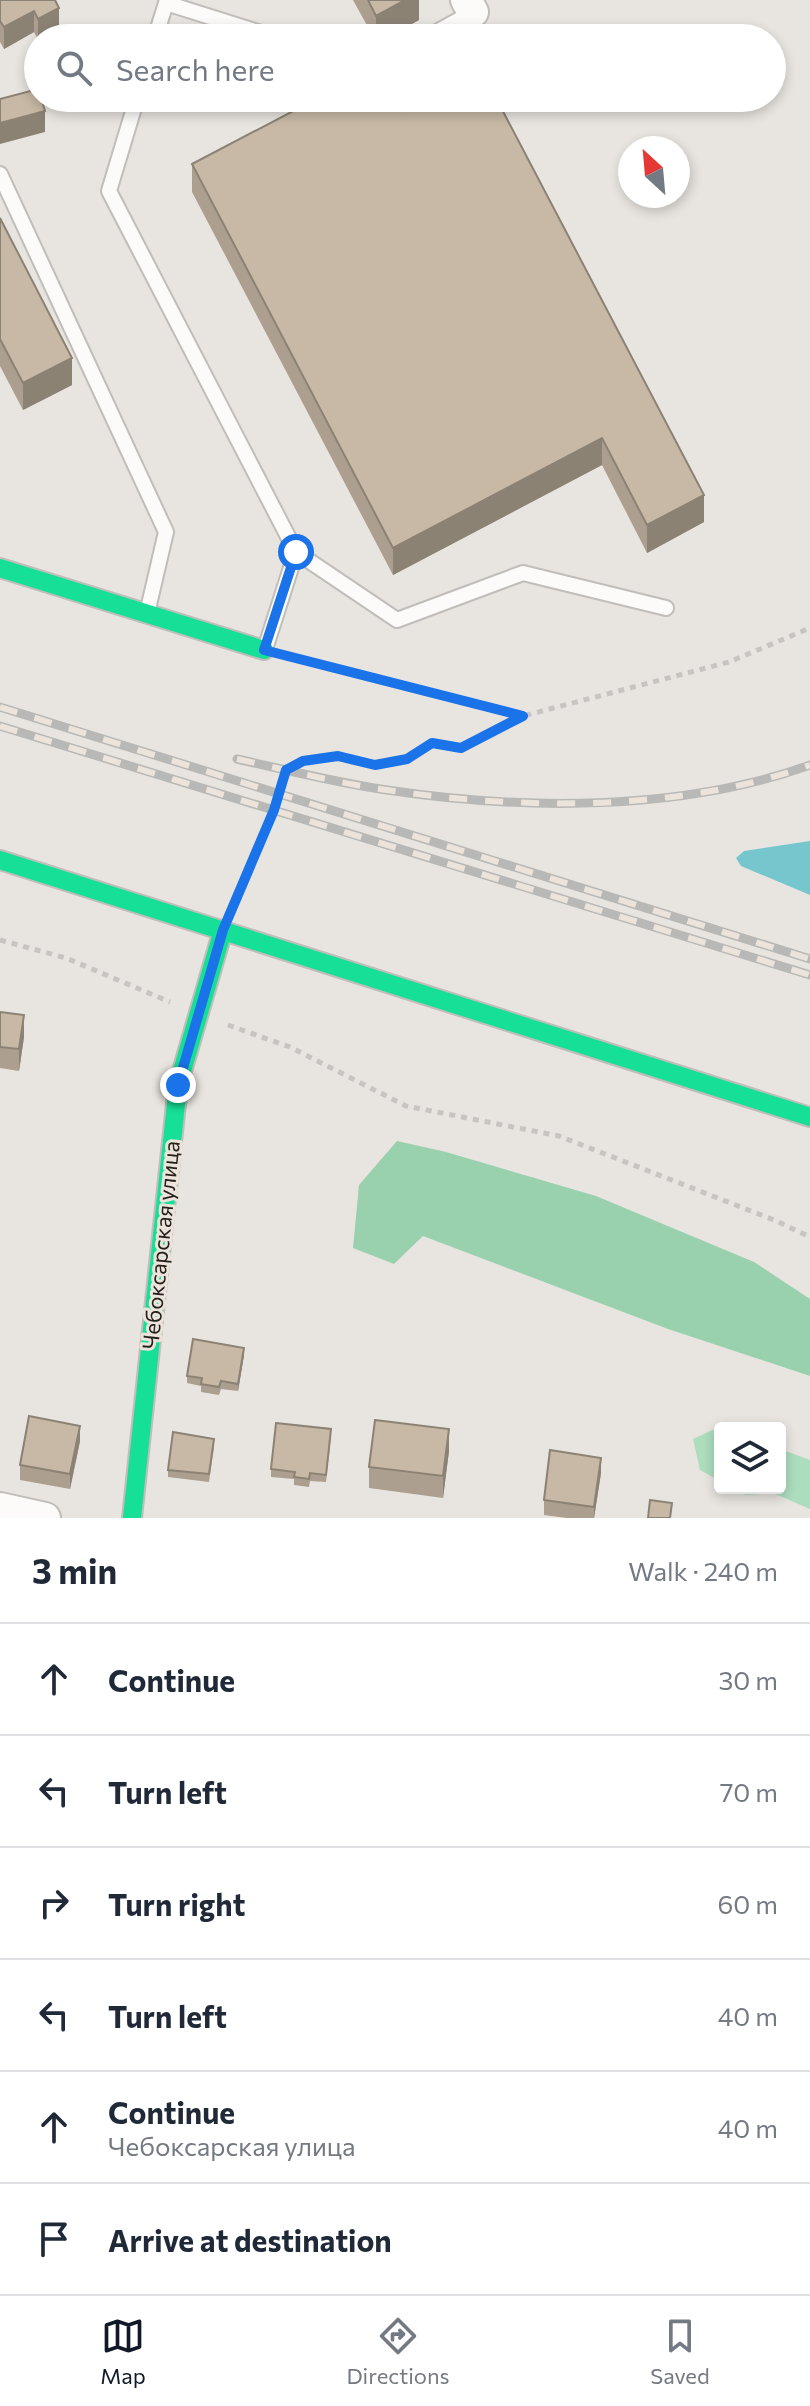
<!DOCTYPE html>
<html lang="en">
<head>
<meta charset="utf-8">
<style>
	body { margin:0; font-family:Commissioner,sans-serif; background:#f6f6f7; color:#1f2937 }
	.controls { position:absolute; right:24px; bottom:24px; display:grid; overflow:hidden; border-radius:8px; box-shadow:0 4px 12px #0003 }
	.controls button { width:72px; height:72px; display:grid; place-items:center; padding:0; border:0; border-bottom:2px solid #e0e1e3; background:#fff; color:#1f2937; font:40px sans-serif }
	.compass { position:absolute; left:618px; top:136px; width:72px; height:72px; border-radius:50%; background:#fff; box-shadow:0 4px 12px #0003; rotate:334deg }
	.stop { position:absolute; width:24px; height:24px; margin:-18px; border:6px solid #1a73e8; border-radius:50%; background:#fff }
	.stop.end { background:#1a73e8; border-color:#fff; box-shadow:0 2px 8px #0008 }
	.list { margin:0; padding:0; list-style:none }
	h2 { display:flex; justify-content:space-between; align-items:center; height:104px; margin:0; padding:0 32px; font-size:34px }
	h2 small { font-size:26px; font-weight:400; color:#747a83 }
	.list li { display:grid; grid-template-columns:52px 1fr auto; gap:24px; align-items:center; box-sizing:border-box; height:112px; padding:0 32px; border-top:2px solid #e0e1e3 }
	.list b { display:block; font-size:30px; white-space:nowrap }
	.list p { margin:0; font-size:26px; white-space:nowrap; color:#747a83 }
	.list em { font-size:26px; font-style:normal; color:#747a83 }
	.icon { flex:none; width:44px; height:44px; fill:none; stroke:currentColor; stroke-width:2; stroke-linecap:round; stroke-linejoin:round }
	.map { position:relative; flex:none; width:810px; height:1518px; overflow:hidden }
	.search { position:absolute; background:#fff; box-shadow:0 4px 12px #0003; left:24px; right:24px; top:24px; height:88px; display:flex; align-items:center; gap:20px; box-sizing:border-box; padding:0 28px; border-radius:44px; color:#747a83; font-size:30px }
	.sheet { height:776px; background:#fff }
	nav { display:flex; justify-content:space-around; align-items:center; box-sizing:border-box; height:112px; border-top:2px solid #e0e1e3; background:#fff; font-size:22px; color:#747a83 }
	nav a { display:grid; justify-items:center; gap:4px }
	nav .on { color:#111827 }
	.map>svg:first-child { display:block }
	.green { fill:#acddbd }
	.forest { fill:#99d1af }
	.water { fill:#76c6ce }
	.lines { fill:none; stroke-linecap:round; stroke-linejoin:round }
	.lane-casing { stroke:#c0bdba; stroke-width:18 }
	.street-casing { stroke:#c0bdba; stroke-width:34 }
	.fast-casing { stroke:#c0bdba; stroke-width:22 }
	.path { stroke:#c6c5c2; stroke-width:5; stroke-dasharray:6 6; stroke-linecap:butt }
	.lane { stroke:#fcfbfa; stroke-width:14 }
	.street { stroke:#fcfbfa; stroke-width:30 }
	.fast { stroke:#16e098; stroke-width:18 }
	.rail-casing { stroke:#b8b8b6; stroke-width:9 }
	.rail { stroke:#ece4db; stroke-width:6; stroke-dasharray:18; stroke-linecap:butt }
	.wall { fill:#ac9f8f }
	.shaded-wall { fill:#8c8274 }
	.building { fill:#c8b9a6; stroke:#8c8274; stroke-width:2 }
	.route { stroke:#1a73e8; stroke-width:10 }
	.labels { text-anchor:middle; stroke-width:6; stroke-linejoin:round; paint-order:stroke }
	.street-label { font-size:22px; fill:#24211d; stroke:#ece4db }
</style>
</head>
<body>
<div class="map">
<svg width="810" height="1518" viewBox="0 0 810 1518">
	<rect width="100%" height="100%" fill="#e8e4df"/>
	<path class="green" d="M721 1426 731 1428H720V1481L700 1470 693 1439Z
		M780 1449 810 1460V1509L773 1493 746 1495 733 1488H780Z"/>
	<path class="forest" d="M397 1141 446 1152 596 1196 754 1262 810 1299V1376L668 1329 423 1236 394 1264 353 1248 359 1185Z"/>
	<path class="water" d="M810 841V895L741 866 736 858 744 851Z"/>
	<g class="lines">
		<g class="lane-casing">
			<path id="lane" d="M155 38 166 3 277 38
				M426 38 473 12
				M137 98 109 191 296 552 266 646
				M0 174 166 532 148 609
				M296 552 397 620 523 573 666 608"/>
		</g>
		<g class="street-casing">
			<path id="street" d="M466 0 473 12
				M0 1508 45 1518"/>
		</g>
		<g class="fast-casing">
			<path id="fast" d="M0 568 264 650
				M0 860 810 1117
				M132 1518 178 1085 223 930"/>
		</g>
		<path class="path" d="M293 657 523 716 729 662 810 628
			M236 899 274 810 286 770 303 761 338 756 375 765 407 759 432 743 461 748 521 717
			M0 940 66 958 170 1002
			M228 1025 290 1047 406 1106 559 1136 774 1220 810 1237"/>
		<use href="#lane" class="lane"/>
		<use href="#street" class="street"/>
		<use href="#fast" class="fast"/>
		<g class="rail-casing">
			<path id="rail" d="M0 707 810 959
				M0 726 810 975
				M237 759C287 770 337 783 387 790 522 810 680 812 810 765"/>
		</g>
		<use href="#rail" class="rail"/>
	</g>
	<path class="wall" d="M0 0H55L59 29 43 38H38V40L34 32 4 49 0 42Z
		M353 0H419V20L386 38H374Z
		M405 111 704 522 647 553 602 465 393 575 192 192V164Z
		M0 218 72 385 23 410 0 366Z
		M0 1012 24 1037 19 1071 0 1068Z
		M244 1355 238 1391 221 1389 219 1395 201 1392V1386L187 1383V1376Z
		M331 1436 326 1482 310 1481 309 1487 294 1485V1479L271 1477V1469Z
		M80 1441 70 1489 20 1480V1465Z
		M214 1447 209 1482 168 1477V1470Z
		M449 1451 443 1498 369 1488V1467Z
		M601 1473 594 1518H567L544 1515V1500Z"/>
	<path class="shaded-wall" d="M405 0H419V20L386 38H376V16Z
		M59 8V29L43 38H38V19Z
		M34 11V32L4 49V27Z
		M45 111V132L0 144V123Z
		M72 358V385L23 410V383Z
		M602 438V465L393 575V548Z
		M704 495V522L647 553V525Z
		M24 1015V1037L19 1071V1049Z
		M244 1348V1355L238 1391V1384Z
		M80 1426V1441L70 1489V1474Z
		M449 1429V1451L443 1498V1476Z
		M601 1458V1473L594 1518V1507Z"/>
	<path class="building" d="M0 0H55L59 8 38 19 34 11 4 27 0 21Z
		M368 0H405L376 16Z
		M38 89V98H41L45 111 0 123V99Z
		M318 98H398L405 111 429 98H496L704 495 647 525 602 438 393 548 192 164Z
		M0 218 72 358 23 383 0 339Z
		M0 1012 24 1015 19 1049 0 1047Z
		M193 1339 244 1348 238 1384 221 1381 219 1387 201 1384 202 1378 187 1376Z
		M29 1416 80 1426 70 1474 20 1465Z
		M375 1420 449 1429 443 1476 369 1467Z
		M276 1423 331 1429 326 1475 310 1473 309 1479 294 1477 295 1472 271 1469Z
		M173 1432 214 1439 209 1474 168 1470Z
		M550 1450 601 1458 594 1507 544 1500Z
		M650 1500 672 1503 670 1518H648Z"/>
	<g class="lines">
		<path class="route" d="M178 1085 223 930 274 810 286 770 303 761 338 756 375 765 407 759 432 743 461 748 523 716 264 650 296 552"/>
	</g>
	<g class="labels">
		<g class="street-label">
			<text transform="translate(161 1245) rotate(-84)" y="8">Чебоксарская улица</text>
		</g>
	</g>
</svg>
<div class="controls">
<button><svg class="icon" aria-label="layers" viewBox="0 0 24 24"><path d="M12 4l9 5-9 5-9-5zM3 14l9 5 9-5"/></svg></button>
</div>
<svg class="compass" viewBox="-18 -18 36 36"><path d="M0-13l5 13h-10z" fill="#e53935"/><path d="M0 13l5-13h-10z" fill="#747a83"/></svg>
<div class="stop" style="left:296px;top:552px"></div>
<div class="stop end" style="left:178px;top:1085px"></div>
<div class="search"><svg class="icon" aria-label="search" viewBox="0 0 24 24"><circle cx="10" cy="10" r="6"/><path d="M15 15l6 6"/></svg>Search here</div>
</div>
<section class="sheet">
<h2>3 min<small>Walk · 240 m</small></h2>
<ul class="list">
<li><svg class="icon" aria-label="ahead" viewBox="0 0 24 24"><path d="M12 20V5M6 11l6-6 6 6"/></svg><div><b>Continue</b></div><em>30 m</em></li>
<li><svg class="icon" aria-label="left" viewBox="0 0 24 24"><path d="M17 20v-9H6M10 6l-5 5 5 5"/></svg><div><b>Turn left</b></div><em>70 m</em></li>
<li><svg class="icon" aria-label="right" viewBox="0 0 24 24"><path d="M7 20v-9h11M14 6l5 5-5 5"/></svg><div><b>Turn right</b></div><em>60 m</em></li>
<li><svg class="icon" aria-label="left" viewBox="0 0 24 24"><path d="M17 20v-9H6M10 6l-5 5 5 5"/></svg><div><b>Turn left</b></div><em>40 m</em></li>
<li><svg class="icon" aria-label="ahead" viewBox="0 0 24 24"><path d="M12 20V5M6 11l6-6 6 6"/></svg><div><b>Continue</b><p>Чебоксарская улица</p></div><em>40 m</em></li>
<li><svg class="icon" aria-label="arrive" viewBox="0 0 24 24"><path d="M6 21V4h12l-3 4 3 4H6"/></svg><div><b>Arrive at destination</b></div></li>
</ul>
</section>
<nav>
<a class="on"><svg class="icon" aria-label="map" viewBox="0 0 24 24"><path d="M3 6l6-2 6 2 6-2v14l-6 2-6-2-6 2zM9 4v14M15 6v14"/></svg>Map</a>
<a><svg class="icon" aria-label="directions" viewBox="0 0 24 24"><path d="M12 3l9 9-9 9-9-9zM9 14v-3h6M13 9l2 2-2 2"/></svg>Directions</a>
<a><svg class="icon" aria-label="saved" viewBox="0 0 24 24"><path d="M7 4h10v16l-5-4-5 4z"/></svg>Saved</a>
</nav>
</body>
</html>
